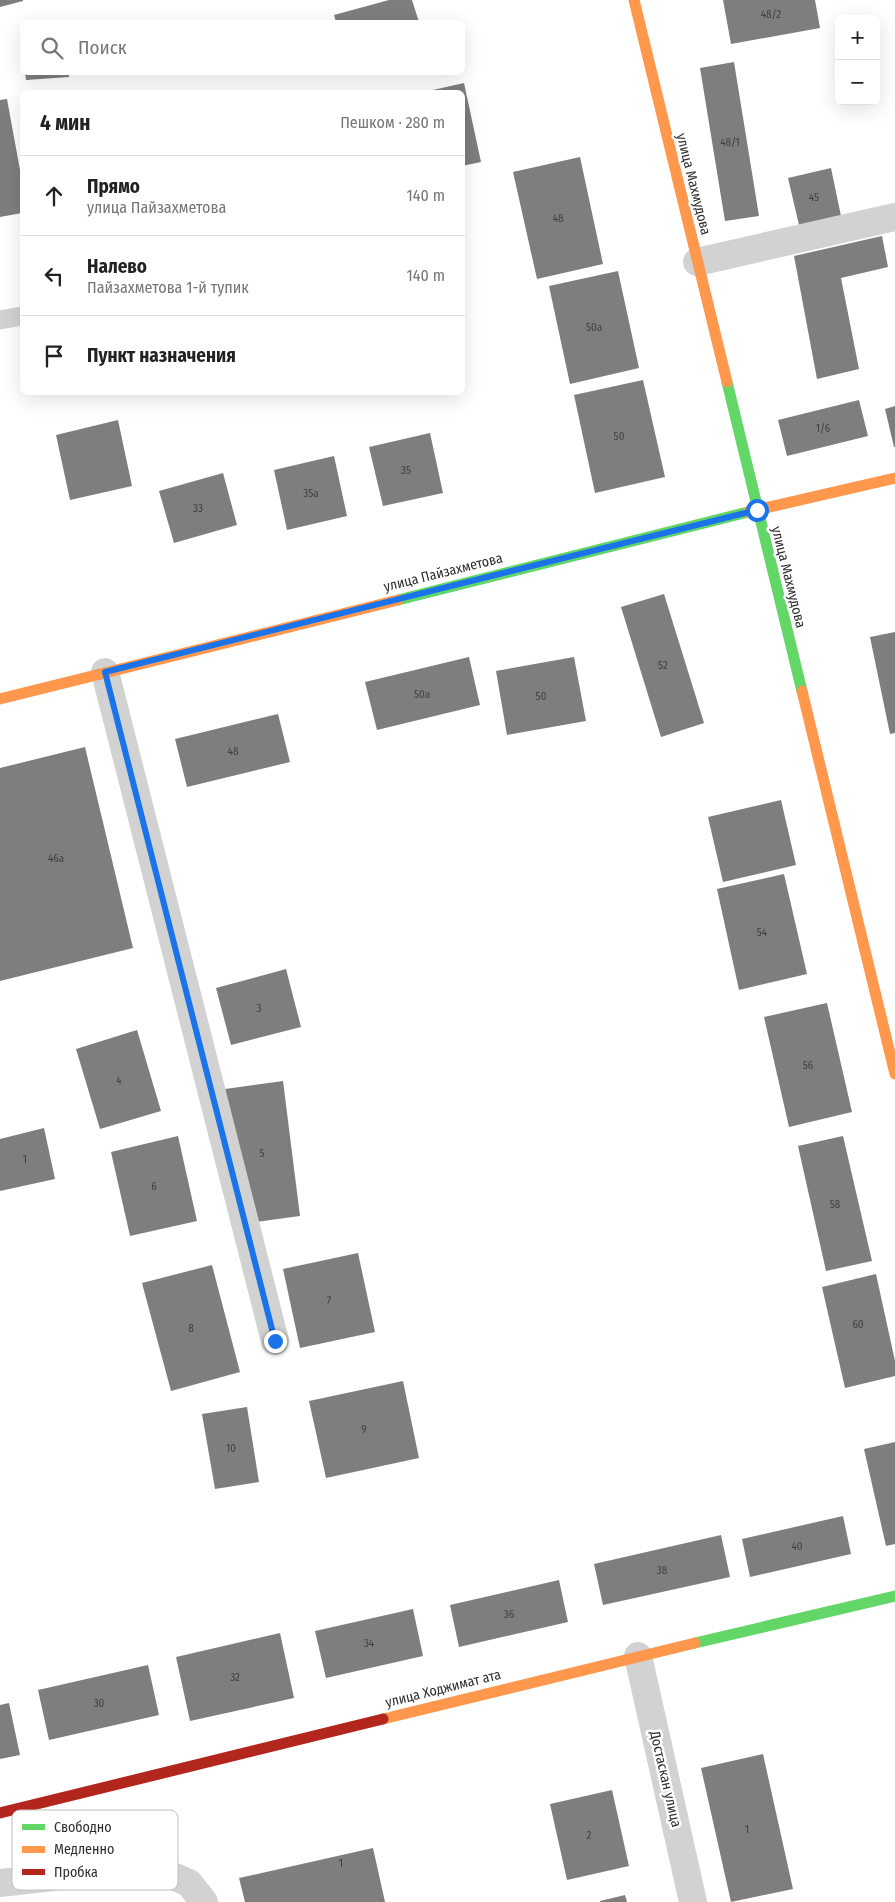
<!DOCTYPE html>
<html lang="ru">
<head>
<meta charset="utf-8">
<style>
	body { margin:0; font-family:"Fira Sans Condensed",sans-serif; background:#f2f2f2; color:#222 }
	.controls { position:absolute; right:15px; top:15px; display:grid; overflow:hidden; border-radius:8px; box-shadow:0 5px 20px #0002 }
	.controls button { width:45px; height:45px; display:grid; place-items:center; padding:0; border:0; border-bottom:1px solid #e0e0e0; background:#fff; color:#222; font:25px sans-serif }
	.stop { position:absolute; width:15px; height:15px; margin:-11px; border:4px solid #1a73e8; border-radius:50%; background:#fff }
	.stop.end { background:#1a73e8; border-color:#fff; box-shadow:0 1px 5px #0008 }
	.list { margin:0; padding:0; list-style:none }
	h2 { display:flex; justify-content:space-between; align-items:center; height:65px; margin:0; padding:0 20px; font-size:21px }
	h2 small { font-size:16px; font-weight:400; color:#767676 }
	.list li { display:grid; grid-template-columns:32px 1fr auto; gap:15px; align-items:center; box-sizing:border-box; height:80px; padding:0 20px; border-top:1px solid #e0e0e0 }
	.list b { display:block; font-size:19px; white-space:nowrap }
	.list p { margin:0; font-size:16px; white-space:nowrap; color:#767676 }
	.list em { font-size:16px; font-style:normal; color:#767676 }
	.icon { flex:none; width:28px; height:28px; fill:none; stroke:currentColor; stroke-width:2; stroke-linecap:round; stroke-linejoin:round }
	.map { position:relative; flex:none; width:895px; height:1902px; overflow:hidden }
	.search { position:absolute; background:#fff; box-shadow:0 5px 20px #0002; left:20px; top:20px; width:445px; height:55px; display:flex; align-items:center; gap:12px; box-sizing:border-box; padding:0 18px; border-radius:8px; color:#767676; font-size:19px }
	.panel { position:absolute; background:#fff; box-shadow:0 5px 20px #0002; left:20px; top:90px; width:445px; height:305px; border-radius:8px }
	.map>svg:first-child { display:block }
	.building { fill:#7e7e7e }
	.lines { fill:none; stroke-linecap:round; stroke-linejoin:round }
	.lane { stroke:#d2d2d2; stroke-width:19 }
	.street { stroke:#d2d2d2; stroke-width:28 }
	.fast { stroke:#63d668; stroke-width:11 }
	.slow { stroke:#ff974d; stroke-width:11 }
	.jam { stroke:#b3261e; stroke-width:11 }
	.route { stroke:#1a73e8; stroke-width:6 }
	.labels { text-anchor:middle; stroke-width:5; stroke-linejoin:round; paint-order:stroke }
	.number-label { font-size:11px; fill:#414141 }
	.street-label { font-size:14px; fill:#2d2d2d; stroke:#fff }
	.key { fill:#fff; stroke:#c0c0c0; stroke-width:1 }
	.key-label { font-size:14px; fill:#2d2d2d }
</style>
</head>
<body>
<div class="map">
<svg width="895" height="1902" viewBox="0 0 895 1902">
	<rect width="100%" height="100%" fill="#fff"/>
	<path class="building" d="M0 0H23V1L0 7Z
		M389 0H412L419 22H336L334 15Z
		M723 0H815L820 28 731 44Z
		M734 62 759 216 725 221 700 68Z
		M25 72H69V77L26 80Z
		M464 83 481 162 462 166V92H424Z
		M7 99 22 181V213L0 217V100Z
		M580 157 603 264 537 279 513 172Z
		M831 168 841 216 799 225 788 178Z
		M882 236 888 267 841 278 859 369 817 379 794 256Z
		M618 271 639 368 570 384 549 286Z
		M643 380 665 477 595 493 574 395Z
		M859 400 868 436 787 456 778 420Z
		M895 406V447H894L885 409Z
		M118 420 132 486 70 500 56 435Z
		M430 433 443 493 383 506 369 447Z
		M334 456 347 516 287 530 274 470Z
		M223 473 237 525 174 543 159 491Z
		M664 594 704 723 661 737 621 607Z
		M895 632V733L890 734 870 637Z
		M469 657 480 705 377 730 365 682Z
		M574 657 586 721 507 735 496 671Z
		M278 714 290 762 187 787 175 739Z
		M85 747 133 948 0 981V768Z
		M781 800 796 865 723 882 708 817Z
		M784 874 807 974 739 990 717 889Z
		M286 969 301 1027 231 1045 216 988Z
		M827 1003 852 1112 789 1127 764 1017Z
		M137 1030 161 1111 100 1129 76 1049Z
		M283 1081 300 1216 242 1224 225 1089Z
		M44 1128 55 1179 0 1191V1139Z
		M178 1136 197 1221 130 1236 111 1152Z
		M843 1136 872 1261 826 1271 798 1146Z
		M358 1253 375 1332 300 1348 283 1269Z
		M212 1265 240 1372 171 1391 142 1283Z
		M876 1274 895 1361V1376L845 1388 822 1287Z
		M403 1381 419 1458 326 1478 309 1401Z
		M247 1407 259 1482 215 1489 202 1414Z
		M895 1442V1544L886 1546 864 1449Z
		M843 1516 851 1554 750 1577 742 1539Z
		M721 1535 730 1577 603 1605 594 1564Z
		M559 1580 568 1622 459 1647 450 1605Z
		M413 1609 423 1656 326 1678 315 1631Z
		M280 1633 294 1698 190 1721 176 1657Z
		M148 1665 159 1715 49 1740 38 1690Z
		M9 1703 20 1755 0 1759V1705Z
		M763 1754 793 1889 731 1902 701 1768Z
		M612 1790 629 1866 567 1880 550 1804Z
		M373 1848 385 1902H245L239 1878Z
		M625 1895 627 1902H600V1901Z"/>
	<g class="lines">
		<path class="lane" d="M0 320 22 316"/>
		<path class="street" d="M697 262 895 217
			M105 672 275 1341
			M638 1656 693 1902
			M0 1883 150 1866 189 1883 204 1902"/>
		<path class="fast" d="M727 382 802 691
			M398 600 748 512
			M695 1643 895 1596"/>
		<path class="slow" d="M634 0 727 382
			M748 512 895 478
			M802 691 895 1074
			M0 699 398 600
			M383 1719 695 1643"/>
		<path class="jam" d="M0 1813 383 1719"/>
	</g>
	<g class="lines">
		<path class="route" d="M275 1341 105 672 757 510"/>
	</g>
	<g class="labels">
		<g class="number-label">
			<text x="771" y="18">48/2</text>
			<text x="730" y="146">48/1</text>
			<text x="814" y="201">45</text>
			<text x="558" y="222">48</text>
			<text x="594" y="331">50а</text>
			<text x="823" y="432">1/6</text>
			<text x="619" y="440">50</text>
			<text x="406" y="474">35</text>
			<text x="311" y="497">35а</text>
			<text x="198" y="512">33</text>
			<text x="663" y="669">52</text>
			<text x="422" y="698">50а</text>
			<text x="541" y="700">50</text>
			<text x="233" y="755">48</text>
			<text x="56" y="862">46а</text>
			<text x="762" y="936">54</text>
			<text x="259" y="1012">3</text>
			<text x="808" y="1069">56</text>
			<text x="119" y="1084">4</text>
			<text x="262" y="1157">5</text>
			<text x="25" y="1163">1</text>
			<text x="154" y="1190">6</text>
			<text x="835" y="1208">58</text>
			<text x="329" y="1304">7</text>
			<text x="858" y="1328">60</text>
			<text x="191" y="1332">8</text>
			<text x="364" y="1433">9</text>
			<text x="231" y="1452">10</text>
			<text x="797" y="1550">40</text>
			<text x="662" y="1574">38</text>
			<text x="509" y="1618">36</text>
			<text x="369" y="1647">34</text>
			<text x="235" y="1681">32</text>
			<text x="99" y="1707">30</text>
			<text x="747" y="1833">1</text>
			<text x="589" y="1839">2</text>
			<text x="341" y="1867">1</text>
		</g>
		<g class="street-label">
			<text transform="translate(694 184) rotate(76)" y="5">улица Махмудова</text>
			<text transform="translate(443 572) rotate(-14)" y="5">улица Пайзахметова</text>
			<text transform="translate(789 577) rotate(76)" y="5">улица Махмудова</text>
			<text transform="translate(443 1688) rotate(-14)" y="5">улица Ходжимат ата</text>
			<text transform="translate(666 1779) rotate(77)" y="5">Достаскан улица</text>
		</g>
	</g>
	<rect x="12" y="1810" width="166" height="80" rx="8" class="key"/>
	<rect x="22" y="1824" width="23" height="6" fill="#63d668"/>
	<rect x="22" y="1846" width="23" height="7" fill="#ff974d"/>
	<rect x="22" y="1869" width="23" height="6" fill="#b3261e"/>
	<g class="key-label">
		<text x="54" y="1832">Свободно</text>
		<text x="54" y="1854">Медленно</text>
		<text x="54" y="1877">Пробка</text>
	</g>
</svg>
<div class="controls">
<button>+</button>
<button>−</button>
</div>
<div class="stop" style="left:757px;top:510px"></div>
<div class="stop end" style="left:275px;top:1341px"></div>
<div class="search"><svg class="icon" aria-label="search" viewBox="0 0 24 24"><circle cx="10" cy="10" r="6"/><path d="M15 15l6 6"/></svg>Поиск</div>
<section class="panel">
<h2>4 мин<small>Пешком · 280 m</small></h2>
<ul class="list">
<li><svg class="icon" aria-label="ahead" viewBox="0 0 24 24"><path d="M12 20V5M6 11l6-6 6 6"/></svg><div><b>Прямо</b><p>улица Пайзахметова</p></div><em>140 m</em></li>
<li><svg class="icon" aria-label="left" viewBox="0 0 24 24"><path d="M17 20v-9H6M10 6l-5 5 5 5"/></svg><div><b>Налево</b><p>Пайзахметова 1-й тупик</p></div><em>140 m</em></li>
<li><svg class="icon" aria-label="arrive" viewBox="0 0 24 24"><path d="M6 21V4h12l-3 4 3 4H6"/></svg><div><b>Пункт назначения</b></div></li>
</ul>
</section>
</div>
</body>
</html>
